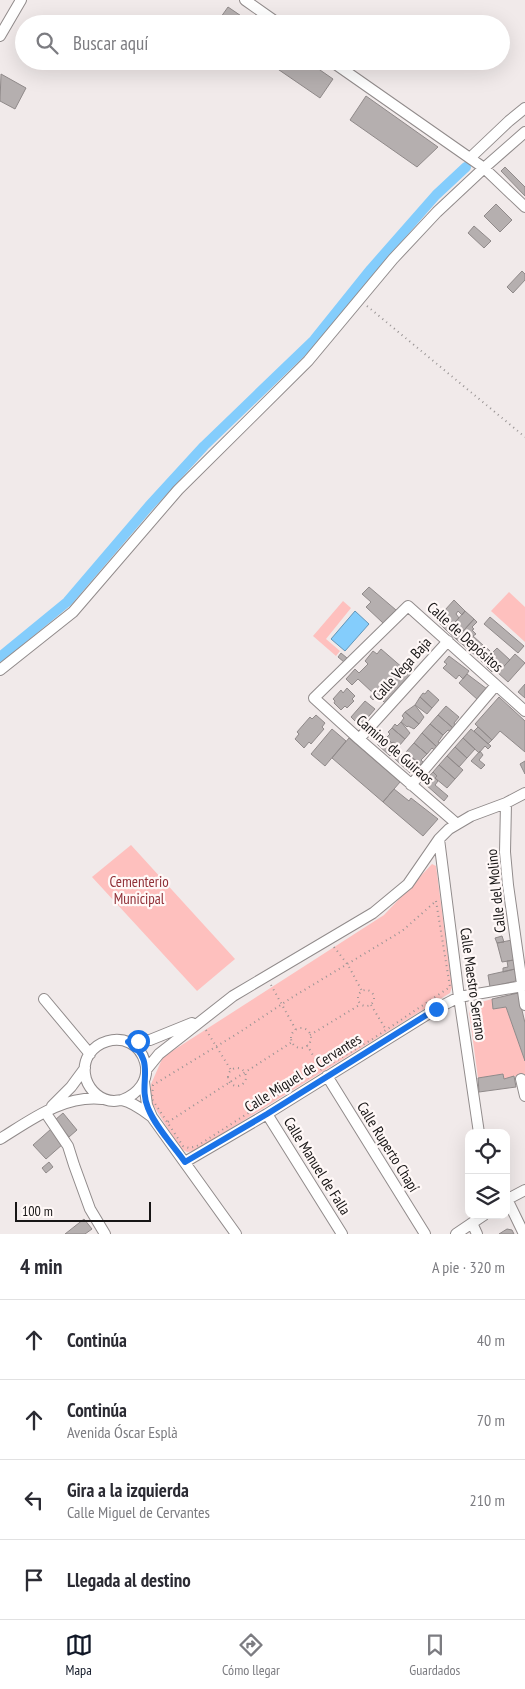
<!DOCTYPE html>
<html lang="es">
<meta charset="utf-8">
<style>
:root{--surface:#fff;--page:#f7f7f7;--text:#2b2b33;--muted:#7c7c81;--line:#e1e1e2;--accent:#111827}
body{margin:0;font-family:"PT Sans Narrow",sans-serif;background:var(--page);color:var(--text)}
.controls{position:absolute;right:15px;bottom:15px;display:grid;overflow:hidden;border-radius:10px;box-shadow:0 5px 20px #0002}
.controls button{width:45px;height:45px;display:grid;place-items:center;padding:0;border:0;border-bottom:1px solid var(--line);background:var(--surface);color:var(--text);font:25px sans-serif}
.scale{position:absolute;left:15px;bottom:12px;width:136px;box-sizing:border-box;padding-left:5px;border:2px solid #171515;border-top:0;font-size:14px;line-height:18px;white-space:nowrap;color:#171515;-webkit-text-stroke:4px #fff8f7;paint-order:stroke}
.stop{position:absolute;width:15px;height:15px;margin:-11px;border:4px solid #1a73e8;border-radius:50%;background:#fff}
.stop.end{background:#1a73e8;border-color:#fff;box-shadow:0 1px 5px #0008}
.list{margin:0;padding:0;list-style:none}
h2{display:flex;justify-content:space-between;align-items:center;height:65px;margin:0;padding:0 20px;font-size:21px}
h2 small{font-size:16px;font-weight:400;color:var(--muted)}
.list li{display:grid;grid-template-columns:32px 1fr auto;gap:15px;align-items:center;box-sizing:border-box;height:80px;padding:0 20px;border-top:1px solid var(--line)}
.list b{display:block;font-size:19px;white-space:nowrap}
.list p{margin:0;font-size:16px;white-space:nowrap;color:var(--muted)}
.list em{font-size:16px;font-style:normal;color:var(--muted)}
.icon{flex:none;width:28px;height:28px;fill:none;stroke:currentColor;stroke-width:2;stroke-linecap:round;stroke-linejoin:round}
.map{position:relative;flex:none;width:525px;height:1234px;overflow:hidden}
.search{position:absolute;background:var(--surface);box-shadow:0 5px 20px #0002;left:15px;right:15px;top:15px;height:55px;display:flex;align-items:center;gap:12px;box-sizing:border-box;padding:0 18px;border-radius:28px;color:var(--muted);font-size:19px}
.sheet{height:385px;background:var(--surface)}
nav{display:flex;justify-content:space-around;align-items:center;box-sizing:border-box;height:70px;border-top:1px solid var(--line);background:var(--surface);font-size:14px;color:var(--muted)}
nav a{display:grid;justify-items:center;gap:2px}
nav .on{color:var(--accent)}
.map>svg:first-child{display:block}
.green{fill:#fec0be}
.water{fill:#84cdfc;stroke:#6396b7}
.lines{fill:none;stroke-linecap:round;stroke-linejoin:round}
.canal{stroke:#84cdfc;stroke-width:10}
.building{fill:#b5afaf;stroke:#908a8a}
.minor-casing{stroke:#918b8b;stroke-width:12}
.path{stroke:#999494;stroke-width:2;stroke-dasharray:1 4;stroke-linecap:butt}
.minor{stroke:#fff;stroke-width:10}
.route{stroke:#1a73e8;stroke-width:6}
.labels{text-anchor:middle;stroke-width:4.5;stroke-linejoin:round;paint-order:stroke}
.street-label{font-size:15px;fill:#171515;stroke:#fff8f7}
.park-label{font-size:15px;fill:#913138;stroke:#fff8f7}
</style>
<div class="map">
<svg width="525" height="1234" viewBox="0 0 525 1234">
<rect width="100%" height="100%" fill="#f1eaea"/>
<path class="green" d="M509,592L525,607V642L491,611Z
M343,601L351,608L326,639L340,651L336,656L313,636Z
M131,845L235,959L197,991L92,877Z
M432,864L436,866L452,987L450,993L194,1151L187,1152L180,1148L150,1100L151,1084L163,1057L384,915Z
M492,999L493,1009L506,1007L525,1061V1074L504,1079L503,1074L478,1078L469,1011L474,1004Z"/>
<path class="water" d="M355,611L369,624L345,651L331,639Z"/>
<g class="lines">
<path class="canal" d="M0,657L67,602L149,506L204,446L314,340L371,269L436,195L466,167"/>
</g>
<path class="building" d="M228,7L253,24H216Z
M266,61H307L333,79L320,98Z
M1,74L26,88L15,109L0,101Z
M366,96L438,147L417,167L350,120Z
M505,167L525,187V196L501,171Z
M496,204L512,220L500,232L484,216Z
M474,226L491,241L484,248L468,233Z
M522,271L525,274V280L513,293L507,287Z
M369,587L396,610L383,623L366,607L371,602L362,594Z
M454,600L465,611L462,615L458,611L456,614L459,618L447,631L436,620Z
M465,611L474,619L456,639L447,631Z
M490,617L524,646L518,653L484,624Z
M474,619L477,622L472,627L474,629L472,630L476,634L473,636L484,646L475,655L456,639Z
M484,645L492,653L483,663L475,655Z
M497,648L510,660L498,672L495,669L492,672L486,666L489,663L485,660Z
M381,649L411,675L387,705L377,695L373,700L370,697L373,693L358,679L352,685L346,679L355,669L359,673L368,664L365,661L373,651L377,654Z
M341,653L347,658L344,662L338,657Z
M515,654L525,663L508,682L498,673Z
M449,656L469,671L463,679L459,675L456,679L443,668L447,664L444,662Z
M467,674L487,689L478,700L459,683Z
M525,684V698L518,692Z
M347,688L355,696L352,699L354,701L347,708L345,706L341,710L334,703L335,701L333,699L341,690L343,693Z
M428,690L439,700L432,708L420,697L423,693L425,694Z
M420,697L432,708L427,714L415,705Z
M499,697L525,721V752L500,731L492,740L475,724Z
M365,701L375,709L363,723L359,720L357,723L351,717Z
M415,705L424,717L419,724L405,712Z
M446,706L459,717L454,723L455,725L453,728L438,715Z
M405,712L419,724L414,729L408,726L407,727L401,722L404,718L402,716Z
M316,715L325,723L322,727L324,729L311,744L309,742L304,748L295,739L299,734L297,732L310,717L312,719Z
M438,715L453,728L450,731L448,730L443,735L430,724Z
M401,722L410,733L405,739L392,728L395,724L397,726Z
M430,724L443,735L438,742L440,743L437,747L422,733Z
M478,727L492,740L488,744L474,731Z
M392,728L405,739L399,746L393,742L392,743L386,738L390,734L388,732Z
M332,729L346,741L325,766L311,754Z
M471,729L491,746L488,749L485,746L479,753L463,738Z
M380,732L392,743L391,744L396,749L390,756L377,744L381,740L384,741L377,735Z
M422,733L437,747L434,750L432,748L427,754L414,743Z
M349,738L400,782L383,802L332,758Z
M463,738L475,749L467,758L455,747Z
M414,743L427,754L421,760L423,762L421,765L406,752Z
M455,747L467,758L459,767L447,756Z
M480,751L483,755L479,760L485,765L481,769L471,761Z
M399,752L407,760L410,756L421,765L418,769L415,767L410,773L394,758Z
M447,756L463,770L455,779L439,765Z
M525,761V774L520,764Z
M439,765L455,779L447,788L435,778L437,776L433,772Z
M433,772L437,776L435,778L438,781L435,785L448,796L444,801L425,784L424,782Z
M394,789L409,801L411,798L438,819L423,836L383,802Z
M502,936L504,942L497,943L495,938Z
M512,940L514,960L502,962L497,943Z
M514,960L515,969L503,972V968L508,967L507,961Z
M515,969L516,981L490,987L488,975Z
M518,993L525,1023V1061L506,1007L493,1009L492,999Z
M503,1074L504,1079L514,1076L516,1087L479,1092L478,1078Z
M63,1113L77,1130L69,1137L55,1120Z
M51,1129L63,1144L46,1159L33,1145Z
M49,1162L53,1167L46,1173L42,1168Z
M84,1219L92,1229L85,1234H65Z
M507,1229L512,1230L514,1234H499Z"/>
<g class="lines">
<defs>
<path id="minor" d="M245,0L279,24
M0,36L21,0
M331,61L484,168L525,207
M470,158L509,121L525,108
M0,670L73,612L178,490L308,361L393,259L437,212L484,168L525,132
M359,739L448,641
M411,785L496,685
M506,803L505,852L508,885L525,1005
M457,824L359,739L314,698L408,606L525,711
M439,839L459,997L479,1133
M44,999L90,1054
M128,1042L150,1040L192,1023
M146,1070L159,1054L233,996L373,913L408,884L439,839L449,829L471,816L506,803L525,793
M327,1076L425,1234
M521,1079L525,1096
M144,1082L147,1105L152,1117L236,1234
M122,1100C138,1094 150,1080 145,1062C134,1023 75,1040 86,1079C90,1091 101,1101 114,1101C117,1101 120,1100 122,1100C133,1102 144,1111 152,1117
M52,1106L71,1087L85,1068
M45,1112L68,1146L74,1165L90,1209L105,1234
M267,1114L342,1234
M0,1139C31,1120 63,1095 102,1099
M185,1162L267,1114L436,1009L459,997L523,986
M506,1197L524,1234
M506,1200L525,1190
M472,1223L477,1234
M456,1234L484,1215"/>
</defs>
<use href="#minor" class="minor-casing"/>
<path class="path" d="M367,306L525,437
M436,901L450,987L371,1040L253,1110L197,1146L189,1148L183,1146L152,1099L153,1085L240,1032L291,998L402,931Z
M334,947L348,965L362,991
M271,985L296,1030
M358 998a8 8 0 1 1 16 0a8 8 0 1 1-16 0Z
M371,1005L385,1028
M291 1038a10 10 0 1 1 20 0a10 10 0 1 1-20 0Z
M206,1030L231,1070
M310,1035L361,1004
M307,1045L321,1069
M228 1077a9 9 0 1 1 18 0a9 9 0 1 1-18 0Z
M168,1122L292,1042"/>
<use href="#minor" class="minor"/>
</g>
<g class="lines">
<path class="route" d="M138,1041L128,1042C158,1061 137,1082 148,1108C156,1128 173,1145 185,1162L267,1114L436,1009"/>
</g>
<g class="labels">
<g class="street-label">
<text transform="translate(465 637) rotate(42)" y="5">Calle de Depósitos</text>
<text transform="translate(402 669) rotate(-48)" y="5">Calle Vega Baja</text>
<text transform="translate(395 750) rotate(41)" y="5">Camino de Guiraos</text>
<text transform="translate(496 891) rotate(-96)" y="5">Calle del Molino</text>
<text transform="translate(473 984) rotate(82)" y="5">Calle Maestro Serrano</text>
<text transform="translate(303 1073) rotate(-32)" y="5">Calle Miguel de Cervantes</text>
<text transform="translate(388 1147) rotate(58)" y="5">Calle Ruperto Chapí</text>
<text transform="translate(317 1166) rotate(58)" y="5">Calle Manuel de Falla</text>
</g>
<g class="park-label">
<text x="139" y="887">Cementerio<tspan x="139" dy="17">Municipal</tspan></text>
</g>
</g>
</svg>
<div class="controls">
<button><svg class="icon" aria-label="locate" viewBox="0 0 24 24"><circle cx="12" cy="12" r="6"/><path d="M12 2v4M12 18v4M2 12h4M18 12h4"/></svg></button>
<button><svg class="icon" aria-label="layers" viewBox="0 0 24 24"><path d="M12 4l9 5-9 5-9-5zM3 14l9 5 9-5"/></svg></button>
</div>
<div class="scale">100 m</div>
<div class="stop" style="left:138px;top:1041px"></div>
<div class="stop end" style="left:436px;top:1009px"></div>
<div class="search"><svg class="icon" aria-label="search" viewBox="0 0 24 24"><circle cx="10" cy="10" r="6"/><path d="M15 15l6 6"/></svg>Buscar aquí</div>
</div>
<section class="sheet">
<h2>4 min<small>A pie · 320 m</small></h2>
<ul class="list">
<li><svg class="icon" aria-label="ahead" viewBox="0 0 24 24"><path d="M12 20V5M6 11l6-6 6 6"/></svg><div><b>Continúa</b></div><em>40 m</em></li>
<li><svg class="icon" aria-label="ahead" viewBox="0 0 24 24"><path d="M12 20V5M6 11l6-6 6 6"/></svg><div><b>Continúa</b><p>Avenida Óscar Esplà</p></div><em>70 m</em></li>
<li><svg class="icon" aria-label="left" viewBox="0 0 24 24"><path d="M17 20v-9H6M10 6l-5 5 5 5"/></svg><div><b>Gira a la izquierda</b><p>Calle Miguel de Cervantes</p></div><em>210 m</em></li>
<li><svg class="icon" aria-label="arrive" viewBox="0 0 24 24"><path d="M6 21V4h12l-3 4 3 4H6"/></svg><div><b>Llegada al destino</b></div></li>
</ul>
</section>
<nav>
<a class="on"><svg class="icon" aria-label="map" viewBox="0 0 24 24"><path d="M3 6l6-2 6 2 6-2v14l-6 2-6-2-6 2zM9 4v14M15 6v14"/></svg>Mapa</a>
<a><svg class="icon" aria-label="directions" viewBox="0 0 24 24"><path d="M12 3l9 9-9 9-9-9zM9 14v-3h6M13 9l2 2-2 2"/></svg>Cómo llegar</a>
<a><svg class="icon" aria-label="saved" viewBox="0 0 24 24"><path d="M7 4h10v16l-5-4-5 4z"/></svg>Guardados</a>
</nav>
